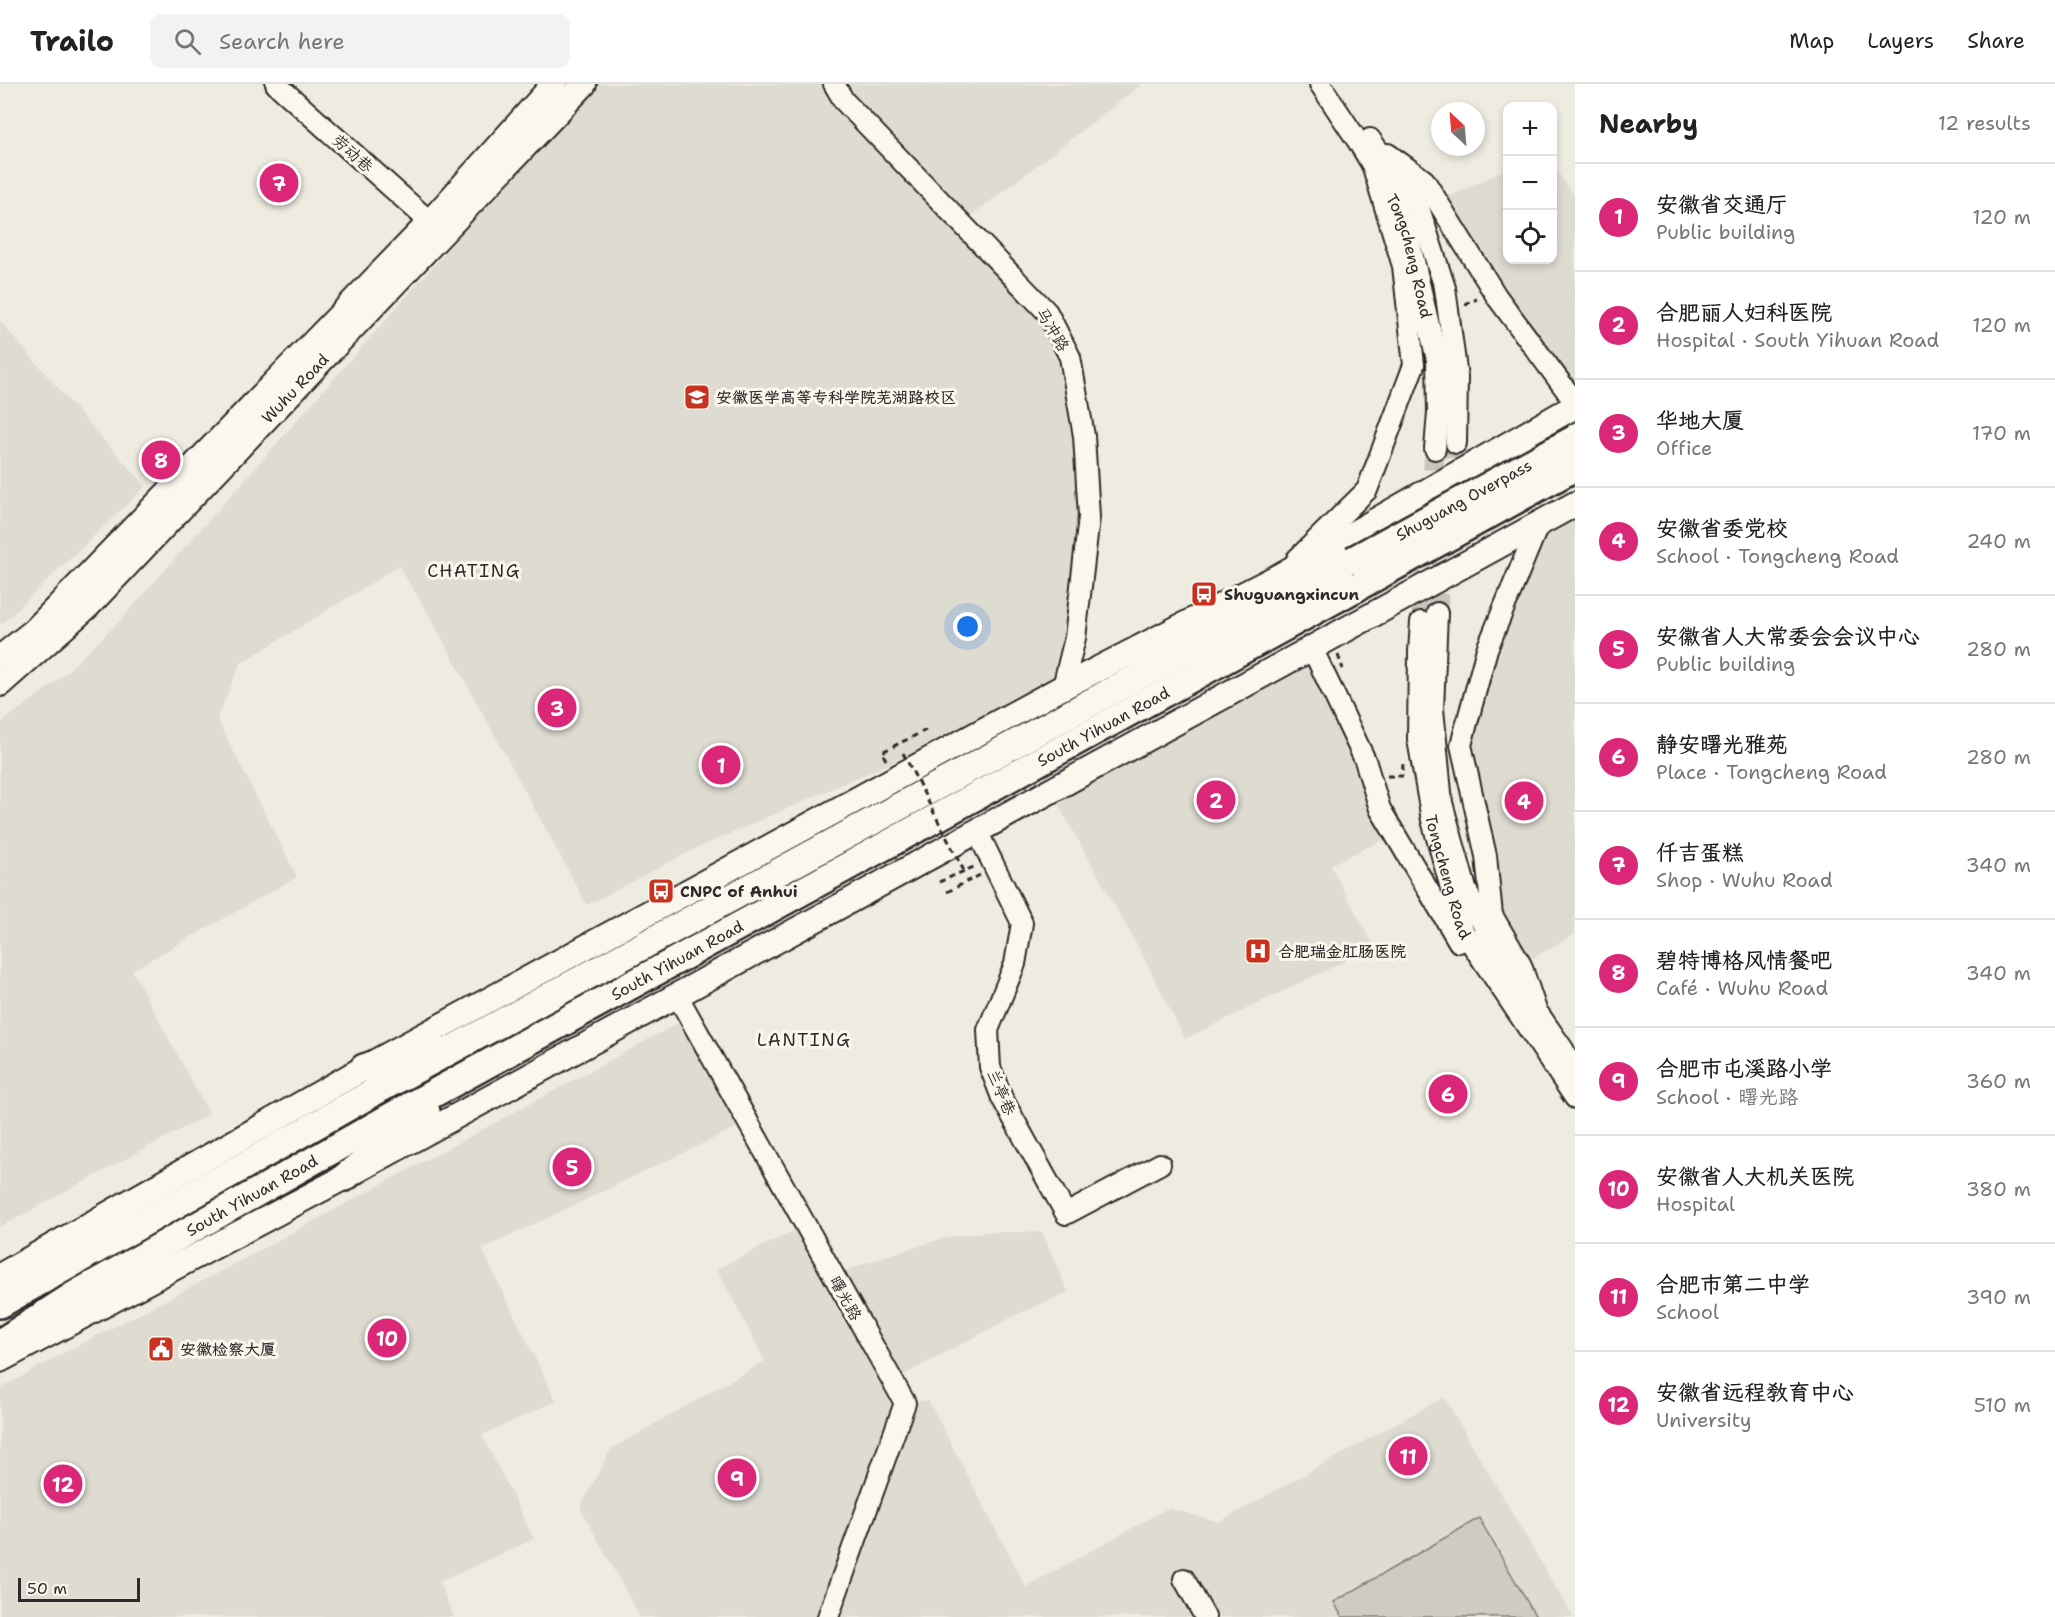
<!DOCTYPE html>
<meta charset="utf-8">
<style>
:root{--surface:#fff;--page:#f2f2f2;--text:#222;--muted:#767676;--line:#e0e0e0;--accent:#db2777}
body{margin:0;font-family:"Shantell Sans","LXGW WenKai TC",sans-serif;background:var(--page);color:var(--text)}
.controls{position:absolute;right:18px;top:18px;display:grid;overflow:hidden;border-radius:12px;box-shadow:0 3px 9px #0003}
.controls button{width:54px;height:54px;display:grid;place-items:center;padding:0;border:0;border-bottom:2px solid var(--line);background:var(--surface);color:var(--text);font:30px sans-serif}
.compass{position:absolute;left:1431px;top:18px;width:54px;height:54px;border-radius:50%;background:var(--surface);box-shadow:0 3px 9px #0003;rotate:334deg}
.scale{position:absolute;left:18px;bottom:15px;width:122px;box-sizing:border-box;padding-left:6px;border:3px solid #2b2b2b;border-top:0;font-size:16px;line-height:21px;white-space:nowrap;color:#2b2b2b;-webkit-text-stroke:4px #fbf7ec;paint-order:stroke}
.you{position:absolute;left:968px;top:543px;width:21px;height:21px;margin:-15px;border:4px solid #fff;border-radius:50%;background:#1a73e8;box-shadow:0 0 0 9px #1a73e833}
.badge{display:grid;place-items:center;width:39px;height:39px;border-radius:50%;background:var(--accent);color:#fff;font-size:20px;font-weight:700}
.pin{position:absolute;translate:-50% -50%;border:3px solid #fff;box-shadow:0 2px 6px #0006}
.list{margin:0;padding:0;list-style:none}
h2{display:flex;justify-content:space-between;align-items:center;height:78px;margin:0;padding:0 24px;font-size:26px}
h2 small{font-size:20px;font-weight:400;color:var(--muted)}
.list li{display:grid;grid-template-columns:39px 1fr auto;gap:18px;align-items:center;box-sizing:border-box;height:108px;padding:0 24px;border-top:2px solid var(--line)}
.list b{display:block;font-size:22px;white-space:nowrap}
.list p{margin:0;font-size:20px;white-space:nowrap;color:var(--muted)}
.list em{font-size:20px;font-style:normal;color:var(--muted)}
.icon{flex:none;width:33px;height:33px;fill:none;stroke:currentColor;stroke-width:2;stroke-linecap:round;stroke-linejoin:round}
.map{position:relative;flex:none;width:1575px;height:1533px;overflow:hidden}
header{display:flex;align-items:center;gap:36px;box-sizing:border-box;height:84px;padding:0 30px;background:var(--surface);border-bottom:2px solid var(--line)}
header strong{font-size:28px}
nav{display:flex;gap:33px;margin-inline-start:auto;font-size:21px}
.search{width:420px;height:54px;background:var(--page);display:flex;align-items:center;gap:15px;box-sizing:border-box;padding:0 21px;border-radius:12px;color:var(--muted);font-size:22px}
main{display:flex}
aside{flex:1;background:var(--surface)}
.map>svg:first-child{display:block}
.built{fill:#dedbd1}
.green{fill:#cecbc2;stroke:#7c7b76;stroke-width:1.5}
.lines{fill:none;stroke-linecap:round;stroke-linejoin:round}
.minor-tunnel{stroke:#c7c5bc;stroke-width:20;stroke-dasharray:20 10;stroke-linecap:butt}
.minor-casing{stroke:#2b2b2b;stroke-width:24}
.major-casing{stroke:#2b2b2b;stroke-width:28}
.highway-casing{stroke:#2b2b2b;stroke-width:32}
.path{stroke:#2b2b2b;stroke-width:3;stroke-dasharray:6 4.5;stroke-linecap:butt}
.minor{stroke:#fbf7ec;stroke-width:20}
.major{stroke:#fbf7ec;stroke-width:24}
.highway{stroke:#fbf7ec;stroke-width:27}
.highway-bridge-casing{stroke:#2b2b2b;stroke-width:32;stroke-linecap:butt}
.path-bridge{stroke:#2b2b2b;stroke-width:3;stroke-dasharray:6 4.5;stroke-linecap:butt}
.highway-bridge{stroke:#fbf7ec;stroke-width:27}
.labels{text-anchor:middle;stroke-width:6;stroke-linejoin:round;paint-order:stroke}
.street-label{font-size:16px;fill:#2b2b2b;stroke:#fbf7ec}
.poi-label{font-size:16px;font-weight:bold;fill:#2b2b2b;stroke:#fbf7ec;text-anchor:start}
.neighbourhood-label{font-size:18px;letter-spacing:1.5px;fill:#2b2b2b;stroke:#fbf7ec}
</style>
<header>
<strong>Trailo</strong>
<div class="search"><svg class="icon" aria-label="search" viewBox="0 0 24 24"><circle cx="10" cy="10" r="6"/><path d="M15 15l6 6"/></svg>Search here</div>
<nav><a>Map</a><a>Layers</a><a>Share</a></nav>
</header>
<main>
<div class="map">
<svg width="1575" height="1533" viewBox="0 0 1575 1533">
<rect width="100%" height="100%" fill="#eeebe0"/>
<filter id="ink" filterUnits="userSpaceOnUse"><feTurbulence type="fractalNoise" baseFrequency=".0167" numOctaves="2"/><feDisplacementMap in="SourceGraphic" scale="12" xChannelSelector="R" yChannelSelector="G"/><feConvolveMatrix kernelMatrix="1 2 1 2 8 2 1 2 1" color-interpolation-filters="sRGB"/></filter>
<g filter="url(#ink)">
<path class="built" d="M594,0H1142L962,139L1047,228L1070,273L1089,433L1063,603L697,764L587,821L432,536L399,482L240,580L217,635L297,793L132,886L209,1030L0,1143V640L57,597L120,537Z
M1553,82L1575,113V318L1438,118L1507,85L1508,176H1552Z
M0,237L88,339L146,402L0,542Z
M1575,420V850L1521,881L1492,831L1461,661L1539,439Z
M1312,564L1395,750L1330,781L1374,863L1185,955L1142,870L1050,706Z
M688,934L748,1038L482,1165L556,1317L482,1351L534,1455L439,1498L454,1533H0V1305L62,1270L216,1190Z
M805,1141L834,1191L880,1174L944,1154L984,1148H1042L1068,1208L1014,1232L892,1297L905,1319L928,1316L1026,1503L1168,1424L1219,1438L1444,1313L1573,1533H640L580,1424L611,1365L765,1277L717,1185Z"/>
<path class="green" d="M1479,1434L1536,1533H1342L1334,1518Z"/>
<g class="lines">
<path class="minor-tunnel" d="M1451,404L1456,359
M1431,416L1435,365
M1437,529L1446,445
M1421,538L1428,454"/>
<defs>
<g id="minor">
<path d="M276,0L430,138"/>
<path d="M834,0L844,17L1047,228L1070,273L1084,352L1089,433L1075,554L1063,603"/>
<path id="s1" d="M1320,0L1359,59L1398,124L1407,147L1437,276L1438,328L1435,365"/>
<path d="M1370,55L1418,121L1445,204L1457,293L1456,359"/>
<path d="M1388,70L1424,96L1497,213L1575,318"/>
<path d="M1297,475L1367,406L1414,281L1403,182L1372,80"/>
<path d="M1437,529L1433,625L1442,719L1466,805L1497,870L1563,965L1575,987"/>
<path id="s2" d="M1421,538L1419,568L1418,655L1432,736L1463,847L1575,1014"/>
<path d="M1312,564L1365,676L1380,725L1459,858"/>
<path d="M977,747L1022,839L1015,880L988,946L990,983L1002,1014L1066,1130L1160,1080"/>
<path d="M677,911L905,1319L828,1533"/>
<path d="M1536,926L1521,881L1492,831L1486,772L1461,661L1487,565L1539,439"/>
<path d="M1184,1495L1205,1533"/>
</g>
<g id="major">
<path d="M0,574L34,547L430,138L554,0"/>
<path id="s3" d="M0,600L88,522L584,0"/>
<path d="M0,1192L364,984L1063,603L1281,491L1575,322"/>
<path d="M0,1276L345,1093L1575,420"/>
</g>
<g id="highway">
<path d="M364,984L433,963"/>
<path d="M345,1093L426,1028"/>
<path d="M0,1220L381,1004L1353,476"/>
<path id="s4" d="M0,1259L73,1212L394,1031L1359,502"/>
</g>
</defs>
<use href="#minor" class="minor-casing"/>
<use href="#major" class="major-casing"/>
<use href="#highway" class="highway-casing"/>
<path class="path" d="M1466,222L1467,219L1477,215
M1338,571L1343,585
M886,676L882,668L926,646
M1387,692H1402L1403,680
M939,798L976,782
M947,808L980,791"/>
<use href="#minor" class="minor"/>
<use href="#major" class="major"/>
<use href="#highway" class="highway"/>
<defs>
<g id="highway-bridge">
<path id="s5" d="M1353,476L1575,355"/>
<path d="M1359,502L1575,383"/>
</g>
</defs>
<use href="#highway-bridge" class="highway-bridge-casing"/>
<path class="path-bridge" d="M903,669L964,787"/>
<use href="#highway-bridge" class="highway-bridge"/>
</g>
</g>
<defs>
<symbol id="university-square" viewBox="-11 -11 22 22"><rect x="-9" y="-9" width="18" height="18" rx="4" fill="#c8321e" stroke="#fbf7ec"/><path d="M0-5L7-2L0 1L-7-2ZM-4 1L0 2.5L4 1V4Q0 6-4 4Z" fill="#fff"/></symbol>
<symbol id="bus-square" viewBox="-11 -11 22 22"><rect x="-9" y="-9" width="18" height="18" rx="4" fill="#c8321e" stroke="#fbf7ec"/><path d="M-5-6H5V4H4V6H2V4H-2V6H-4V4H-5ZM-3.5-4V0h7V-4ZM-3.5 1.2v1.5H-2V1.2ZM2 1.2v1.5H3.5V1.2Z" fill="#fff"/></symbol>
<symbol id="hospital-square" viewBox="-11 -11 22 22"><rect x="-9" y="-9" width="18" height="18" rx="4" fill="#c8321e" stroke="#fbf7ec"/><path d="M-5-5h3v3.5h4V-5h3V5h-3V1.5h-4V5h-3Z" fill="#fff"/></symbol>
<symbol id="civic-square" viewBox="-11 -11 22 22"><rect x="-9" y="-9" width="18" height="18" rx="4" fill="#c8321e" stroke="#fbf7ec"/><path d="M-.6-6.5H3V-4.5H.6V-3L4-1V1h2V6H-6V1h2V-1L-.6-3ZM-1.2 2.5V6h2.4V2.5Z" fill="#fff"/></symbol>
</defs>
<g fill-rule="evenodd">
<use href="#university-square" x="682" y="298" width="30" height="30"/>
<use href="#bus-square" x="1189" y="495" width="30" height="30"/>
<use href="#bus-square" x="646" y="792" width="30" height="30"/>
<use href="#hospital-square" x="1243" y="852" width="30" height="30"/>
<use href="#civic-square" x="146" y="1250" width="30" height="30"/>
</g>
<g class="labels">
<g class="street-label">
<text transform="translate(353 69) rotate(42)" y="6">劳动巷</text>
<text dy="6" stroke="none"><textPath href="#s1" startOffset="196">Tongcheng Road</textPath></text>
<text transform="translate(1053 245) rotate(59)" y="6">马冲路</text>
<text dy="6" stroke="none"><textPath href="#s3" startOffset="418">Wuhu Road</textPath></text>
<text dy="6" stroke="none"><textPath href="#s5" startOffset="126">Shuguang Overpass</textPath></text>
<text dy="6" stroke="none"><textPath href="#s4" startOffset="1264">South Yihuan Road</textPath></text>
<text dy="6" stroke="none"><textPath href="#s2" startOffset="258">Tongcheng Road</textPath></text>
<text dy="6" stroke="none"><textPath href="#s4" startOffset="778">South Yihuan Road</textPath></text>
<text transform="translate(1002 1008) rotate(67)" y="6">兰亭巷</text>
<text dy="6" stroke="none"><textPath href="#s4" startOffset="292">South Yihuan Road</textPath></text>
<text transform="translate(846 1214) rotate(61)" y="6">曙光路</text>
</g>
<g class="poi-label">
<text x="716" y="319">安徽医学高等专科学院芜湖路校区</text>
<text x="1224" y="516">Shuguangxincun</text>
<text x="680" y="813">CNPC of Anhui</text>
<text x="1278" y="873">合肥瑞金肛肠医院</text>
<text x="180" y="1271">安徽检察大厦</text>
</g>
<g class="neighbourhood-label">
<text x="474" y="493">CHATING</text>
<text x="804" y="962">LANTING</text>
</g>
</g>
</svg>
<div class="controls">
<button>+</button>
<button>−</button>
<button><svg class="icon" aria-label="locate" viewBox="0 0 24 24"><circle cx="12" cy="12" r="6"/><path d="M12 2v4M12 18v4M2 12h4M18 12h4"/></svg></button>
</div>
<svg class="compass" viewBox="-18 -18 36 36"><path d="M0-13l5 13h-10z" fill="#e53935"/><path d="M0 13l5-13h-10z" fill="#767676"/></svg>
<div class="scale">50 m</div>
<div class="you"></div>
<div class="pin badge" style="left:721px;top:681px">1</div>
<div class="pin badge" style="left:1216px;top:716px">2</div>
<div class="pin badge" style="left:557px;top:624px">3</div>
<div class="pin badge" style="left:1524px;top:717px">4</div>
<div class="pin badge" style="left:572px;top:1083px">5</div>
<div class="pin badge" style="left:1448px;top:1010px">6</div>
<div class="pin badge" style="left:279px;top:99px">7</div>
<div class="pin badge" style="left:161px;top:376px">8</div>
<div class="pin badge" style="left:737px;top:1394px">9</div>
<div class="pin badge" style="left:387px;top:1254px">10</div>
<div class="pin badge" style="left:1408px;top:1372px">11</div>
<div class="pin badge" style="left:63px;top:1400px">12</div>
</div>
<aside>
<h2>Nearby<small>12 results</small></h2>
<ul class="list">
<li><span class="badge">1</span><div><b>安徽省交通厅</b><p>Public building</p></div><em>120 m</em></li>
<li><span class="badge">2</span><div><b>合肥丽人妇科医院</b><p>Hospital · South Yihuan Road</p></div><em>120 m</em></li>
<li><span class="badge">3</span><div><b>华地大厦</b><p>Office</p></div><em>170 m</em></li>
<li><span class="badge">4</span><div><b>安徽省委党校</b><p>School · Tongcheng Road</p></div><em>240 m</em></li>
<li><span class="badge">5</span><div><b>安徽省人大常委会会议中心</b><p>Public building</p></div><em>280 m</em></li>
<li><span class="badge">6</span><div><b>静安曙光雅苑</b><p>Place · Tongcheng Road</p></div><em>280 m</em></li>
<li><span class="badge">7</span><div><b>仟吉蛋糕</b><p>Shop · Wuhu Road</p></div><em>340 m</em></li>
<li><span class="badge">8</span><div><b>碧特博格风情餐吧</b><p>Café · Wuhu Road</p></div><em>340 m</em></li>
<li><span class="badge">9</span><div><b>合肥市屯溪路小学</b><p>School · 曙光路</p></div><em>360 m</em></li>
<li><span class="badge">10</span><div><b>安徽省人大机关医院</b><p>Hospital</p></div><em>380 m</em></li>
<li><span class="badge">11</span><div><b>合肥市第二中学</b><p>School</p></div><em>390 m</em></li>
<li><span class="badge">12</span><div><b>安徽省远程教育中心</b><p>University</p></div><em>510 m</em></li>
</ul>
</aside>
</main>
